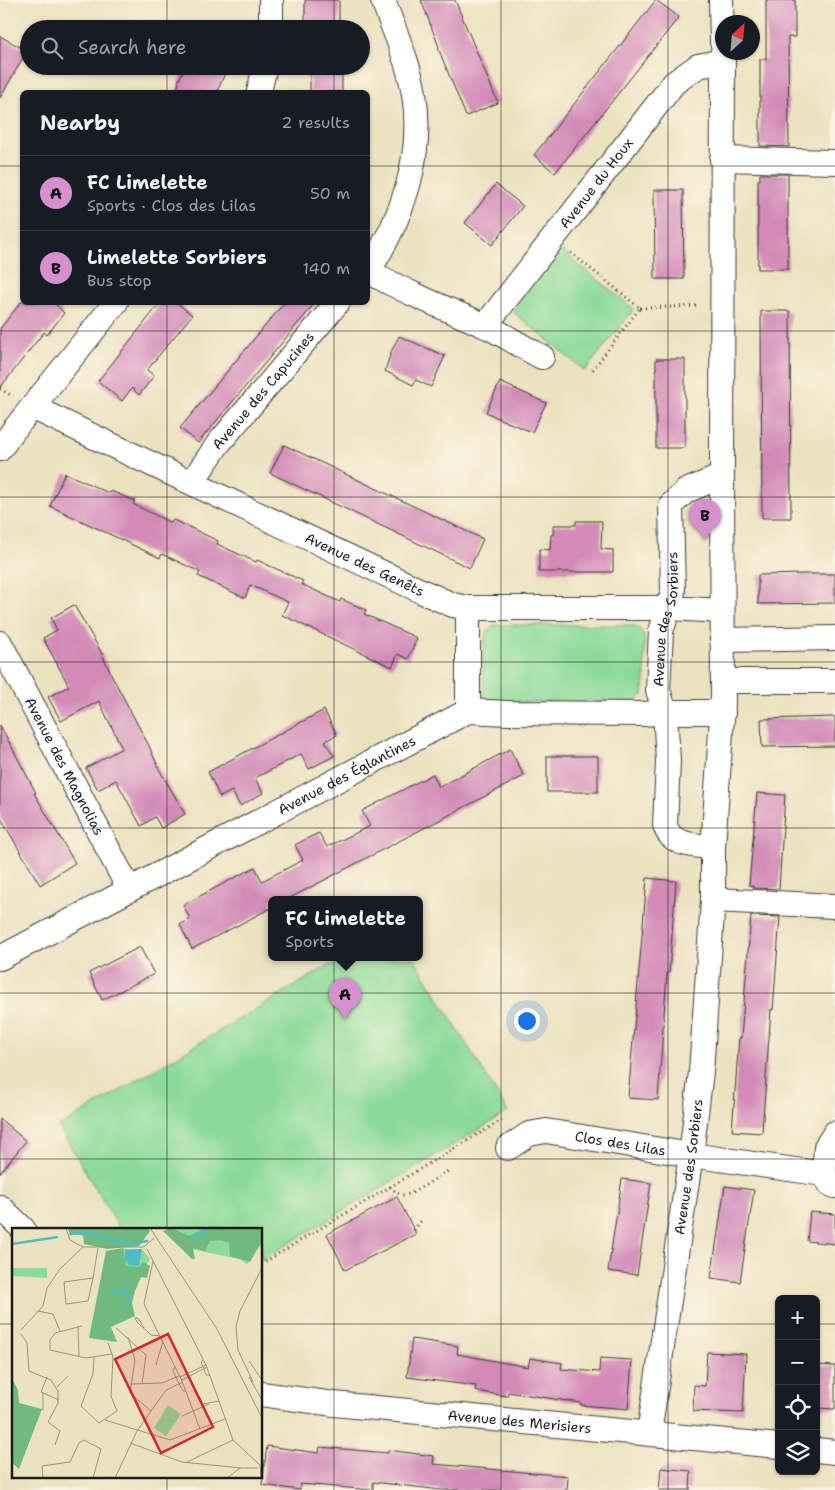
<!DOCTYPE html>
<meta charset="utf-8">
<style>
:root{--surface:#171b24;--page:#20242c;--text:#f1f3f6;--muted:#9ea1a6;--line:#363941;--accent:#d690ce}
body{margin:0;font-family:"Shantell Sans",sans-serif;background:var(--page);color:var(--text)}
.controls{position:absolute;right:15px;bottom:15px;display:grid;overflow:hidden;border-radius:8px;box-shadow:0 1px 4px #0004}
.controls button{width:45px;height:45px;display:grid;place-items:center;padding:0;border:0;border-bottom:1px solid var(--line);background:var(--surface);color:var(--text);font:25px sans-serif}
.compass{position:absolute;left:715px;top:15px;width:45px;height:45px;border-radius:50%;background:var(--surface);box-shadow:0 1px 4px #0004;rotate:26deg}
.you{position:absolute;left:526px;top:1020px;width:18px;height:18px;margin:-12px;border:4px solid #fff;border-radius:50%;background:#1a73e8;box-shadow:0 0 0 8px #1a73e833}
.badge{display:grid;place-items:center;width:32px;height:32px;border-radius:50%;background:var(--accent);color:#111;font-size:16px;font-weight:700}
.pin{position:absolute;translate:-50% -41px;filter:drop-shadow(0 1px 2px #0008)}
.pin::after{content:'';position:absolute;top:26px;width:18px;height:15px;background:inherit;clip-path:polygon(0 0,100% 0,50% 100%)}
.popup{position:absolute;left:268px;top:896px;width:155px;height:65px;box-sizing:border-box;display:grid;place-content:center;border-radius:8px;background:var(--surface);filter:drop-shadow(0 1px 4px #0005);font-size:16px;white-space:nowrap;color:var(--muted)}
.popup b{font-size:19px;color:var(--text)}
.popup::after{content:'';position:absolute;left:50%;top:100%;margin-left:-10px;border:10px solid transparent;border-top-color:var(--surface)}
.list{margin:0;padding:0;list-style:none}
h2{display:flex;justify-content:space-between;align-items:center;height:65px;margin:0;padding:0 20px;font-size:21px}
h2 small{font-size:16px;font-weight:400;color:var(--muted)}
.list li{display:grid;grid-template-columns:32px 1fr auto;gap:15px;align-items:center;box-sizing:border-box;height:75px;padding:0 20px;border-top:1px solid var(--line)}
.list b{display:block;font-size:19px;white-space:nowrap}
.list p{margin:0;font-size:16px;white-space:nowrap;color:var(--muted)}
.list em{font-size:16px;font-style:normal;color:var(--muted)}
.icon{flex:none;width:28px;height:28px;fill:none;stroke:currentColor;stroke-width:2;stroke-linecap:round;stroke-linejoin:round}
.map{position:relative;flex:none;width:835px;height:1490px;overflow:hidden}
.search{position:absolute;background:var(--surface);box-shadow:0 1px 4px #0004;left:20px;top:20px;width:350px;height:55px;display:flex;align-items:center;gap:12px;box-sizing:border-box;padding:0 18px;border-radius:28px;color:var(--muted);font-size:19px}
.panel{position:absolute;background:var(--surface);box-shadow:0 1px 4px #0004;left:20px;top:90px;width:350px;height:215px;border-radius:8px}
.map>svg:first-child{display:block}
.green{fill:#8bda98;stroke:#547b5a}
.building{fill:#d28ab7}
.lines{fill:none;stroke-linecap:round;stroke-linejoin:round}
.street-casing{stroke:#3b3a35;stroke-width:26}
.path{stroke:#3b3a35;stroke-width:3;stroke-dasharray:1 4;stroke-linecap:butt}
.street{stroke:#fff;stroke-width:24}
.grid{fill:none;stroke:#1c1c1c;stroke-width:1;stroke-opacity:0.55}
.labels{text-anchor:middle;stroke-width:5;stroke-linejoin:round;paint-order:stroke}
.street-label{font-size:14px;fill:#1c1c1c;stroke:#fcf5e5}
.inset-river{fill:none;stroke:#4ebbc7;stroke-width:2.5}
.inset-road{fill:none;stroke:#98937e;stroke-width:1}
.view{fill:#d62828;fill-opacity:0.15;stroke:#d62828;stroke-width:2.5}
.inset-edge{fill:none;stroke:#1c1c1c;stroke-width:2.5}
</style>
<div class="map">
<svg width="835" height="1490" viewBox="0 0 835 1490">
<rect width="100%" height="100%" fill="#fcf5e5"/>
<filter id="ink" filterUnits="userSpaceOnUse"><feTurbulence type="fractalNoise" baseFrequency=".02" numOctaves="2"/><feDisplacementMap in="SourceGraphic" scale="10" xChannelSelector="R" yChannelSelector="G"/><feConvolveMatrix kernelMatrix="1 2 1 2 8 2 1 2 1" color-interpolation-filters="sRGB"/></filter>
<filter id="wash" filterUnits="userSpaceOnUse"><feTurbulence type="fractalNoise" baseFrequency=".0096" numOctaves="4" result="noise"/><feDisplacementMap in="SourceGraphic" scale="20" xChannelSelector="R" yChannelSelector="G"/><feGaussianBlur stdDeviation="1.12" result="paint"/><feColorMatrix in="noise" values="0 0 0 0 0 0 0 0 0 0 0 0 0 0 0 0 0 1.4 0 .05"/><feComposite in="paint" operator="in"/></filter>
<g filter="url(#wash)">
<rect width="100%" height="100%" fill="#ebe2c0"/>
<path class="green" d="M561,250L634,309L585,371L512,311Z
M495,625H625L636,626L643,633L644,638L645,680L643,695L635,702H510L490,700L484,695L483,657L486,632Z
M341,958H414L508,1112L261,1260V1229H120L59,1127Z"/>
<g id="blocks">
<path class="building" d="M305,0H339V29H305Z
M421,0H455L498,103L466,116L438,48L439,47Z
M656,0L679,17L555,173L534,155Z
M766,0H795V37H788L789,147L760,146V59H766Z
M0,36L27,51L0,98Z
M185,66H228L217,92H176L179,83L178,82Z
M310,66H342V92H310Z
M760,174H788V269H758V180H760Z
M496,184L523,206L492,245L465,223Z
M654,190H683L684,279H655Z
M21,302H53L64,313L47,335L44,332L0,388V329Z
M161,302H176L192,315L147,370L154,376L139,395L132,388L122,401L98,381Z
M285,302H316L198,443L180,428Z
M761,311H790L791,518H762Z
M399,336L445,356L431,387L416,380L413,385L385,371L391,352Z
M656,359H685V448H656Z
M500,382L546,403L532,432L502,420L486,412Z
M284,445L483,539L470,568L270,473Z
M65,473L109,493L111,491L135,501L133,504L171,523L173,520L187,526L218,541L217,544L256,562L257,560L303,581L301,584L340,602L341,599L366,610L364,614L417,638L408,659L398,654L392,667L282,615L288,602L250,585L245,598L198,576L200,572L162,554L160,558L50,506Z
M576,521H602L601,549L613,550V572H539V549L550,550L551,535H553V525H576Z
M805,574H835V603L758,604V575Z
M74,605L100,650L112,676L149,746L159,769L185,814L161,828L155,817L141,826L116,780L98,790L86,768L122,748L99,701L61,721L48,697L69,686L43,638L57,630L51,618Z
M324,710L337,735L325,741L334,756L309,769L301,754L255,778L263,793L240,806L232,791L220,797L208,772Z
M835,717V746L762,747L761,719Z
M0,725L36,793H34L75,863L40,885L0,817Z
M510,749L524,776L286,900H271V908L192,949L180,925L190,919L183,905L255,867L262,881L303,860L295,845L308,838L319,833L327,847L370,826L362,811L433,774L439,787Z
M547,756H598V792H547Z
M757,793L785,795L779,889L753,888V886L749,885Z
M647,878L676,881L669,973H667L658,1100L628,1098Z
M751,916L780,917L773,1010L771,1009L762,1133L732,1131L739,1038H741Z
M140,947L154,974L102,1000L89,973Z
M0,1119L26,1141L0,1173Z
M622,1179L651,1183L637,1275L608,1271Z
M725,1186L754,1190L740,1282L711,1278Z
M397,1197L416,1234L345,1270L327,1234Z
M810,1212L835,1214V1244L807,1241Z
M412,1339L458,1346L457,1354L528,1367L530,1358L562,1363L561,1369L599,1372L600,1358L632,1360L628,1409L581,1405V1403L508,1392L507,1396L475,1391L476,1386L407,1377Z
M707,1352L746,1354L743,1413L693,1411L694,1385L705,1386Z
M816,1365L835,1366V1409L816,1408Z
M267,1446L319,1453L320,1447L388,1453V1450L434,1456L433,1464L568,1476L567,1490H441L373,1482V1490L300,1484V1490L262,1485Z
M661,1468L691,1471L690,1490H659Z"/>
</g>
</g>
<g filter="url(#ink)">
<use href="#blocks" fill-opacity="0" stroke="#3b3a35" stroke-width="1"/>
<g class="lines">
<defs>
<g id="street">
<path d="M383,0C394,31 409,62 414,94C424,157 402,220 368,271C405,292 444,308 484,325C503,334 522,347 542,357"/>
<path d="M721,0L722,42"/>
<path d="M271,29V0"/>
<path d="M259,92L265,66"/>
<path d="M722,159L835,162"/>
<path id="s1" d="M485,326L674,83L698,66L723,61"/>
<path id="s2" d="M32,407C162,470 293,530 423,592L453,605L468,608H669L722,611"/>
<path d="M0,449L13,431L116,302"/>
<path id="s3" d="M192,482L218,444L322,321L338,302"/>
<path d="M468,608V711"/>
<path d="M722,640L835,638"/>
<path id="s4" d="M0,643L129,889"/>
<path d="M723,681H835"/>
<path id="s5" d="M713,847C700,846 676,846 668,832C666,830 666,827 665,825L668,761L665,712L658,690L661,631L669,608L673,591L671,505L686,491L722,476"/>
<path d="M713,900L835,906"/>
<path id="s6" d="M0,958L468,711L508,713L644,714L665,712H723"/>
<path d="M835,1133L826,1147L824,1174L830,1184L835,1186"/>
<path id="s7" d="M508,1148L529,1134L546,1131L691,1155L824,1174"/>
<path d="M0,1207L23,1229"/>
<path id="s8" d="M261,1394L334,1404L779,1446"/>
<path id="s9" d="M649,1433L691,1155L701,1072L713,900V847L723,703L722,476L723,52"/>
<path d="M816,1450L835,1452"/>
</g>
</defs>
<use href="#street" class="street-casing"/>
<path class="path" d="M571,253L640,308L591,372
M640,308L700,306
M0,389L12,396
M390,1187C394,1190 398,1195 404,1195C413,1195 440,1175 450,1170
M414,1230L423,1218
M261,1264L502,1120"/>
<use href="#street" class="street"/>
</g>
</g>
<path class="grid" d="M167,0V29M334,0V29M501,0V1490M668,0V1490M167,66V92M334,66V92M0,166H22M368,166H835M167,302V1229M334,302V1490M0,331H835M0,497H835M0,662H835M0,828H835M0,993H835M0,1159H835M0,1324H14M261,1324H779M816,1324H835M167,1476V1490"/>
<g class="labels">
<g class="street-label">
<text dy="5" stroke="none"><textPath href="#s1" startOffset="181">Avenue du Houx</textPath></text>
<text dy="5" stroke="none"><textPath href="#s3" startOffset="116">Avenue des Capucines</textPath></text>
<text dy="5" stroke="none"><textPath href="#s2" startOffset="368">Avenue des Genêts</textPath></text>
<text dy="5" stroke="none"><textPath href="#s5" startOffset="265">Avenue des Sorbiers</textPath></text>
<text dy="5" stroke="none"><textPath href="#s4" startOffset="139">Avenue des Magnolias</textPath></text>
<text dy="5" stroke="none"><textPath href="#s6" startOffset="392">Avenue des Églantines</textPath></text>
<text dy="5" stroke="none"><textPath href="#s7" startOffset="118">Clos des Lilas</textPath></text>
<text dy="5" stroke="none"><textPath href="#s9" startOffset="269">Avenue des Sorbiers</textPath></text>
<text dy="5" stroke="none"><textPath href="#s8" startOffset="260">Avenue des Merisiers</textPath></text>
</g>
</g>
<g transform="translate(12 1228)">
<rect width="250" height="250" fill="#ebe2c0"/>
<path d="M160,0H250V15L235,36L227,31L179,21ZM110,21H130L138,31L119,61L110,53ZM0,40H35V50L0,48ZM156,177L169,186L154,208L142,200Z" fill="#8bda98"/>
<path d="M56,0H136L138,3L127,18L95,21L72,16L71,8L62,5L58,8ZM159,0L178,8L192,0H250V13L238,34L218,28L217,15L208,12L198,13L193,23L181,20L183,31H180L151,3ZM111,20L114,38L127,39L131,34L138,38L135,50L129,49L123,63L120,75L123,88L99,99L105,114L77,110L94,23ZM0,150L6,162L7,175L30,181L7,241L0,235Z" fill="#70ba80"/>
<path d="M130,21L127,38L117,37L113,32V22Z" fill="#4ebbc7"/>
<path class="inset-river" d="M58,6L73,5L117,16L136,13M177,9H186L197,0M0,16L46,9M114,59L117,75M98,65L113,62"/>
<path class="inset-road" d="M54,0L58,12L71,19H132L142,10M138,0L205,101L250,190M155,0L178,22M135,21L194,137L221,212L248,237L249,250M141,33L132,76L170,153L188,201M81,50L76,73L54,76L52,54L81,50L86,20M26,83L41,86L48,103M66,98L67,129M70,98L43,105L38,112V122L74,130L100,126M104,100L134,127L130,156M132,100L126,90H123L125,94L139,107L148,108M9,102L31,78L35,60L48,41L71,19M9,106L15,115L17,143L39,152L46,163V175L36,194L48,203L43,217M116,109L123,132L118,165L139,183M82,129L81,146L69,178L87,195L105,183L99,168L101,129L96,115M191,132L189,134L194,147H198M237,133L250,152M144,137L151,113M163,139L161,143L166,154L171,163H174M35,149L29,164L47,172M168,149L194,137M237,149L250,172M170,152L195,139M241,154L226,122L224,99L228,83L250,40M118,156L150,155L167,148M45,159L56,148M191,180V176L207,173M31,182V165M170,188L197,176M93,192L158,212L213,191M118,215L170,234L229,240M175,234L221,212M31,250L30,238L58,234L67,215L72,212L89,221L81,250M103,250L125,203L154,162L171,154M215,250L228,240H246"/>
<path class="view" d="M156,106L201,199L149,225L103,131Z"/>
<rect width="250" height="250" class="inset-edge"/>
</g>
</svg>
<div class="controls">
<button>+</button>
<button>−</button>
<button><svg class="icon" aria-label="locate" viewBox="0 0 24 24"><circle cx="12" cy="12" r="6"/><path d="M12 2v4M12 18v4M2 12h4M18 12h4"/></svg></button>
<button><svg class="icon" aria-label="layers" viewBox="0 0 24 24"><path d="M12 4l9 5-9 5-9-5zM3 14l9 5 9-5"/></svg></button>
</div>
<svg class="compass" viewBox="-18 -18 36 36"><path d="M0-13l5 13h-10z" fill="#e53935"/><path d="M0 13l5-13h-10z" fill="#9ea1a6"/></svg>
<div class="you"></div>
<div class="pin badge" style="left:345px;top:1019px">A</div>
<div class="popup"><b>FC Limelette</b>Sports</div>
<div class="pin badge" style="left:705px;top:540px">B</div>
<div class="search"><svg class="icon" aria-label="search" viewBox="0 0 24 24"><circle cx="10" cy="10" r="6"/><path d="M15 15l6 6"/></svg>Search here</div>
<section class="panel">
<h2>Nearby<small>2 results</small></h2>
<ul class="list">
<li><span class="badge">A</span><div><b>FC Limelette</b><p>Sports · Clos des Lilas</p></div><em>50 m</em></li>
<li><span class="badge">B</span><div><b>Limelette Sorbiers</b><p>Bus stop</p></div><em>140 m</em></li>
</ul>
</section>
</div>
